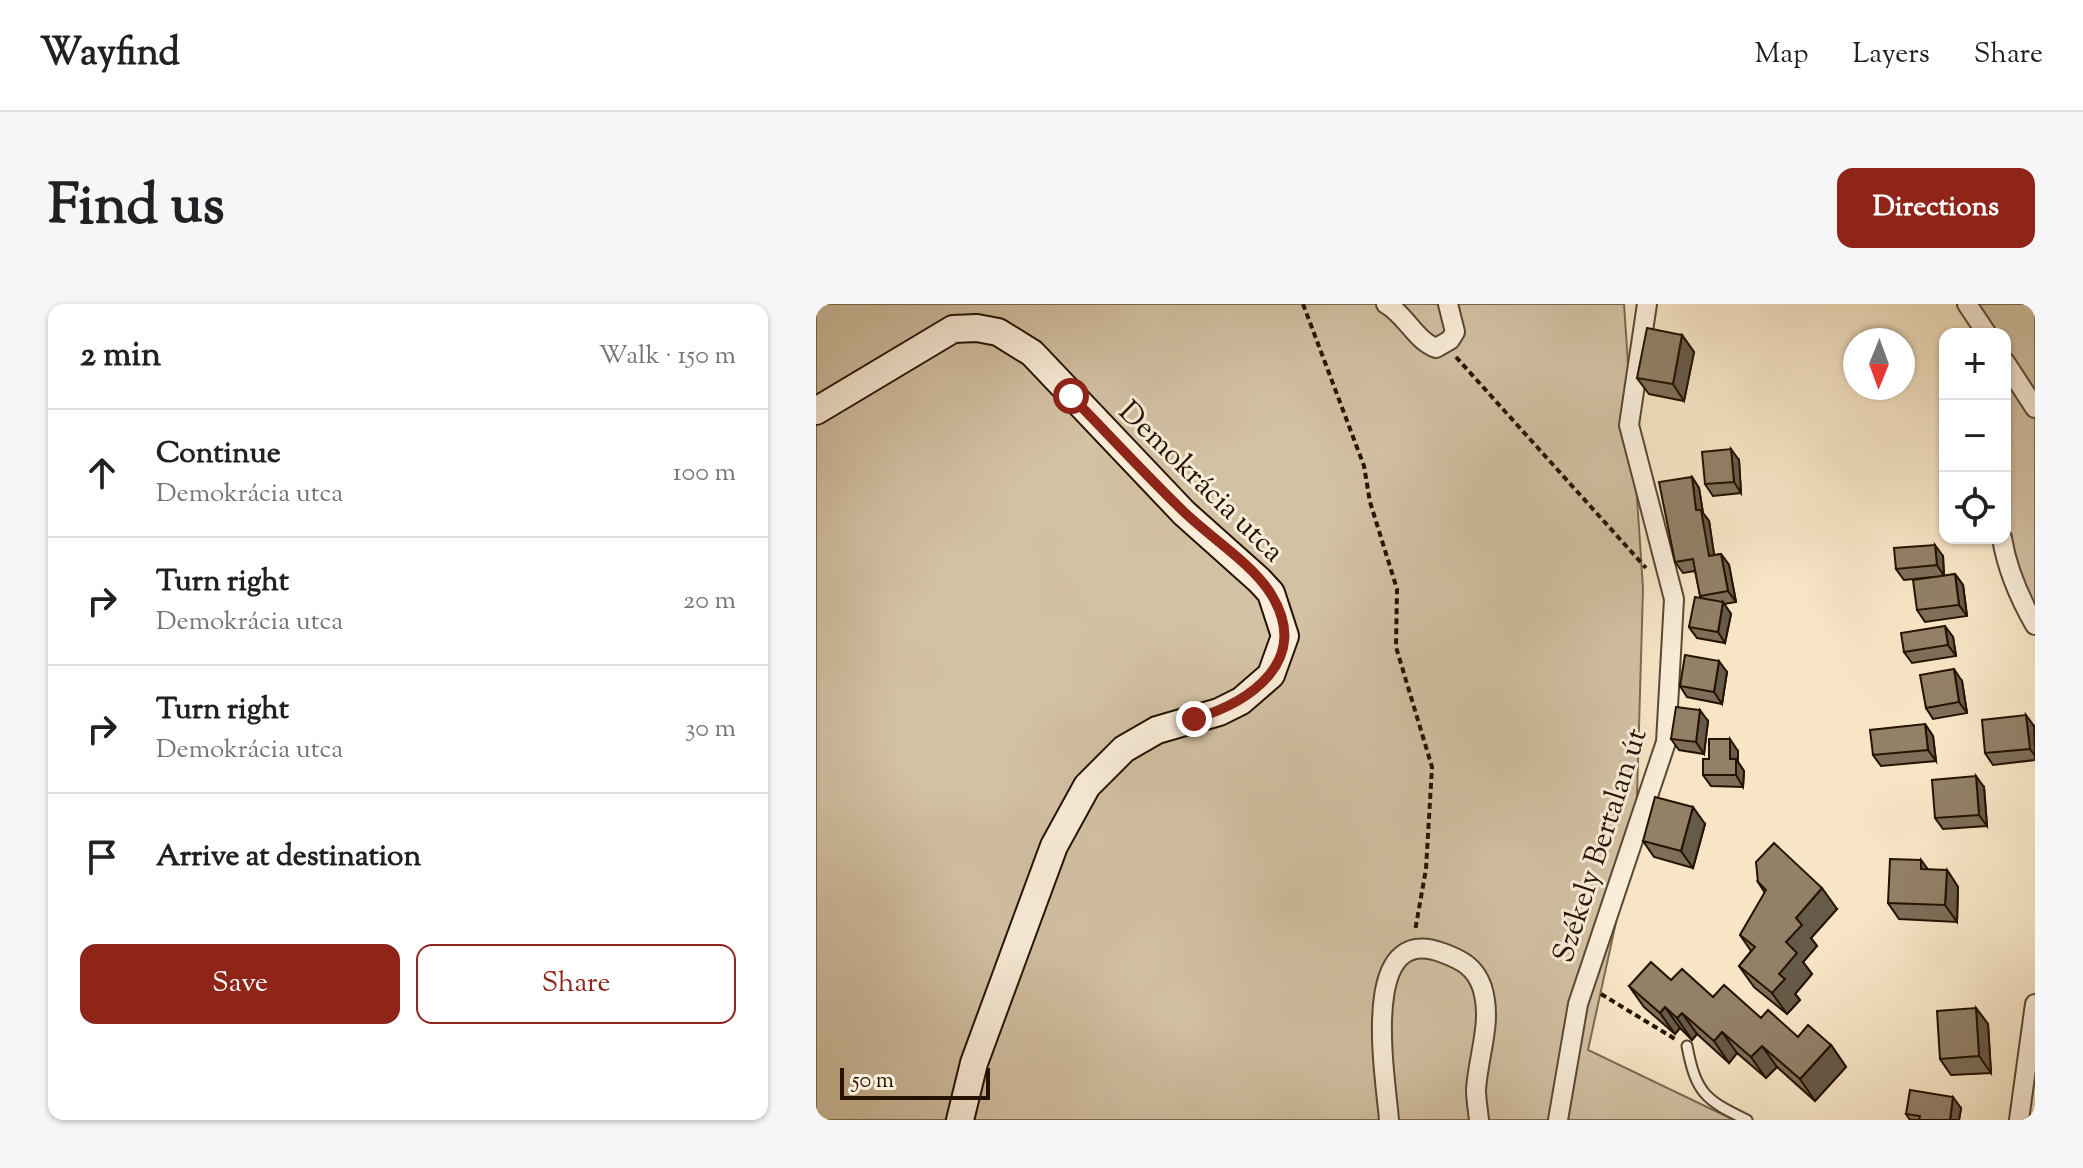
<!DOCTYPE html>
<meta charset="utf-8">
<style>
:root{--surface:#fff;--page:#f6f6f6;--text:#202124;--muted:#757577;--line:#e0e0e0;--accent:#8f2418}
body{margin:0;font-family:"Sorts Mill Goudy",serif;background:var(--page);color:var(--text)}
.controls{position:absolute;right:24px;top:24px;display:grid;overflow:hidden;border-radius:16px;box-shadow:0 2px 6px #0004}
.controls button{width:72px;height:72px;display:grid;place-items:center;padding:0;border:0;border-bottom:2px solid var(--line);background:var(--surface);color:var(--text);font:40px sans-serif}
.compass{position:absolute;left:1027px;top:24px;width:72px;height:72px;border-radius:50%;background:var(--surface);box-shadow:0 2px 6px #0004;rotate:181deg}
.scale{position:absolute;left:24px;bottom:20px;width:150px;box-sizing:border-box;padding-left:8px;border:4px solid #251300;border-top:0;font-size:22px;line-height:28px;white-space:nowrap;color:#251300;-webkit-text-stroke:6px #faeeda;paint-order:stroke}
.stop{position:absolute;width:24px;height:24px;margin:-18px;border:6px solid #8f2418;border-radius:50%;background:#fff}
.stop.end{background:#8f2418;border-color:#fff;box-shadow:0 2px 8px #0008}
.list{margin:0;padding:0;list-style:none}
h2{display:flex;justify-content:space-between;align-items:center;height:104px;margin:0;padding:0 32px;font-size:34px}
h2 small{font-size:26px;font-weight:400;color:var(--muted)}
.list li{display:grid;grid-template-columns:52px 1fr auto;gap:24px;align-items:center;box-sizing:border-box;height:128px;padding:0 32px;border-top:2px solid var(--line)}
.list b{display:block;font-size:30px;white-space:nowrap}
.list p{margin:0;font-size:26px;white-space:nowrap;color:var(--muted)}
.list em{font-size:26px;font-style:normal;color:var(--muted)}
.actions{display:flex;gap:16px;padding:24px 32px}
.actions a{flex:1;padding:18px 0;border:2px solid var(--accent);border-radius:16px;text-align:center;font-size:28px;color:var(--accent)}
.actions .main{background:var(--accent);color:#fff}
.icon{flex:none;width:44px;height:44px;fill:none;stroke:currentColor;stroke-width:2;stroke-linecap:round;stroke-linejoin:round}
.map{position:relative;flex:none;width:1219px;height:816px;overflow:hidden;border-radius:16px}
header{display:flex;align-items:center;gap:48px;box-sizing:border-box;height:112px;padding:0 40px;background:var(--surface);border-bottom:2px solid var(--line)}
header strong{font-size:38px}
nav{display:flex;gap:44px;margin-inline-start:auto;font-size:28px}
.intro{display:flex;align-items:center;justify-content:space-between;box-sizing:border-box;height:192px;padding:0 48px}
h1{margin:0;font-size:56px}
.button{padding:20px 36px;border-radius:16px;background:var(--accent);color:#fff;font-size:28px;font-weight:700}
main{display:flex;gap:48px;padding:0 48px}
aside{flex:1;background:var(--surface);border-radius:16px;box-shadow:0 2px 6px #0004}
.map>svg:first-child{display:block}
.green{fill:#d3c1a4;stroke:#7c6a52;stroke-width:2}
.lines{fill:none;stroke-linecap:round;stroke-linejoin:round}
.lane-casing{stroke:#5a4832;stroke-width:13}
.street-casing{stroke:#5a4832;stroke-width:22}
.secondary-casing{stroke:#251300;stroke-width:30}
.path{stroke:#251300;stroke-width:4;stroke-dasharray:6 4;stroke-linecap:butt}
.lane{stroke:#faeeda;stroke-width:9}
.street{stroke:#faeeda;stroke-width:18}
.secondary{stroke:#faeeda;stroke-width:26}
.wall{fill:#7e6e59;stroke:#251300;stroke-width:2}
.shaded-wall{fill:#665a48;stroke:#251300;stroke-width:2}
.building{fill:#928067;stroke:#251300;stroke-width:2}
.route{stroke:#8f2418;stroke-width:10}
.labels{text-anchor:middle;stroke-width:6;stroke-linejoin:round;paint-order:stroke}
.street-label{font-size:30px;fill:#251300;stroke:#faeeda}
</style>
<header>
<strong>Wayfind</strong>
<nav><a>Map</a><a>Layers</a><a>Share</a></nav>
</header>
<div class="intro"><h1>Find us</h1><a class="button">Directions</a></div>
<main>
<aside>
<h2>2 min<small>Walk · 150 m</small></h2>
<ul class="list">
<li><svg class="icon" aria-label="ahead" viewBox="0 0 24 24"><path d="M12 20V5M6 11l6-6 6 6"/></svg><div><b>Continue</b><p>Demokrácia utca</p></div><em>100 m</em></li>
<li><svg class="icon" aria-label="right" viewBox="0 0 24 24"><path d="M7 20v-9h11M14 6l5 5-5 5"/></svg><div><b>Turn right</b><p>Demokrácia utca</p></div><em>20 m</em></li>
<li><svg class="icon" aria-label="right" viewBox="0 0 24 24"><path d="M7 20v-9h11M14 6l5 5-5 5"/></svg><div><b>Turn right</b><p>Demokrácia utca</p></div><em>30 m</em></li>
<li><svg class="icon" aria-label="arrive" viewBox="0 0 24 24"><path d="M6 21V4h12l-3 4 3 4H6"/></svg><div><b>Arrive at destination</b></div></li>
</ul>
<div class="actions"><a class="main">Save</a><a>Share</a></div>
</aside>
<div class="map">
<svg width="1219" height="816" viewBox="0 0 1219 816">
<rect width="100%" height="100%" fill="#f7e5c6"/>
<filter id="stains"><feTurbulence type="fractalNoise" baseFrequency=".0025" numOctaves="4"/><feColorMatrix values="0 0 0 0 .2 0 0 0 0 .09 0 0 0 0 .02 0 0 0 .5 -.17"/></filter>
<radialGradient id="worn" r=".72"><stop offset=".6" stop-color="#630" stop-opacity="0"/><stop offset="1" stop-color="#630" stop-opacity=".3"/></radialGradient>
<path class="green" d="M0,0H808L827,284L820,527L772,746L918,816H0Z
M1151,0H1219V314L1189,234V30H1171Z"/>
<g class="lines">
<defs>
<path id="lane" d="M871,742C880,789 889,796 931,816"/>
<path id="street" d="M570,0C589,10 601,38 620,44L634,36L639,28L632,0
M1151,0L1171,30
M1189,58L1219,104
M1186,234C1191,266 1203,293 1219,321
M573,816C570,775 541,616 627,649C646,656 659,663 666,683C677,718 662,751 660,786C660,795 662,806 663,816
M742,816L762,700L850,438L858,295L813,121L831,0
M1203,816L1219,700"/>
<path id="secondary" d="M0,107L137,25L161,24L182,28L216,49L368,209L443,276L455,289L469,332L455,371L425,397L403,408L341,426L308,445L271,482L238,542L158,759L144,816"/>
</defs>
<use href="#lane" class="lane-casing"/>
<use href="#street" class="street-casing"/>
<use href="#secondary" class="secondary-casing"/>
<path class="path" d="M487,0L548,162L554,198L581,285L580,343L616,463L610,565L599,627
M640,53L830,264
M785,690L859,735"/>
<use href="#lane" class="lane"/>
<use href="#street" class="street"/>
<use href="#secondary" class="secondary"/>
</g>
<path class="wall" d="M866,31L878,48L868,97L833,90L821,74Z
M923,156L925,189L897,192L889,180Z
M876,173L883,184L887,209L893,217L898,251L905,250L913,261L920,298L908,300L915,310L909,339L881,334L873,323L885,295L879,267L867,269L859,258Z
M1127,252L1128,272L1139,270L1147,281L1151,312L1109,318L1101,306L1118,273L1088,276L1080,265Z
M1137,333L1140,352L1096,359L1088,348Z
M911,368L906,400L871,393L864,382Z
M1146,377L1151,409L1117,415L1110,404Z
M892,417L888,450L863,446L855,435Z
M1109,420L1117,432L1120,457L1065,462L1057,451Z
M1218,422L1219,456L1177,461L1169,449Z
M922,447V458L928,467L927,483L895,482L887,471L893,455Z
M1168,483L1171,522L1127,525L1119,514Z
M889,520L877,564L838,553L827,537Z
M1105,556L1112,566H1131L1142,583L1141,618L1083,615L1072,599Z
M942,578L1021,605L995,634L1001,642L987,658L996,670L979,690L984,696L971,710L938,683L923,662L935,647L924,631L949,589Z
M855,676L945,714L982,733L1015,741L1030,763L999,797L961,763L950,774L921,749L913,759L881,730L876,736L864,724L859,730L828,703L813,682Z
M1160,704L1172,720L1175,769L1135,771L1124,755Z
M1145,804L1143,816H1094L1090,810Z"/>
<path class="shaded-wall" d="M866,31L878,48L868,97L857,80Z
M915,145L923,156L925,189L918,178Z
M876,173L883,184L887,209L893,217L900,263L893,252L880,206Z
M1119,241L1127,252L1128,272L1121,261Z
M905,250L913,261L920,298L912,287Z
M1139,270L1147,281L1151,312L1143,301Z
M907,298L915,310L909,339L902,328Z
M1129,322L1137,333L1140,352L1132,341Z
M903,357L911,368L906,400L898,388Z
M1138,365L1146,377L1151,409L1143,398Z
M884,406L892,417L888,450L880,438Z
M1210,411L1218,422L1219,452L1214,445Z
M1109,420L1117,432L1120,457L1112,446Z
M914,435L922,447V458L928,467L927,483L920,471L914,455Z
M1160,472L1168,483L1171,522L1163,511Z
M877,503L889,520L877,564L865,547Z
M1105,556L1117,572L1105,565Z
M1131,566L1142,583L1141,618L1129,601Z
M1006,584L1021,605L995,634L1001,642L987,658L996,670L979,690L984,696L971,710L956,689L970,638L980,614Z
M849,703L864,724L859,730L844,709Z
M1160,704L1172,720L1175,769L1163,752Z
M866,709L881,730L876,736L861,714Z
M906,728L921,749L913,759L898,737Z
M1015,741L1030,763L999,797L984,775Z
M946,742L961,763L950,774L935,753Z
M1137,793L1145,804L1143,816H1134Z"/>
<path class="building" d="M831,24L866,31L857,80L821,74Z
M915,145L918,178L889,180L886,148Z
M876,173L880,206H885L893,252L905,250L912,287L884,292L877,255L859,258L843,178Z
M1119,241L1121,261L1080,265L1078,244Z
M1139,270L1143,301L1101,306L1097,276Z
M879,293L907,298L902,328L873,323Z
M1129,322L1132,341L1088,348L1085,329Z
M869,351L903,357L898,388L864,382Z
M1138,365L1143,398L1110,404L1104,371Z
M860,403L884,406L880,438L855,435Z
M1210,411L1214,445L1169,449L1166,416Z
M1109,420L1112,446L1057,451L1054,426Z
M893,435H914V455H920V471H887V455H893Z
M1160,472L1163,511L1119,514L1116,476Z
M839,493L877,503L865,547L827,537Z
M958,539L1006,584L980,614L986,621L970,638L981,649L963,670L969,675L956,689L923,662L939,643L924,631L950,586L942,578L940,558Z
M1074,555L1105,556V565L1131,566L1129,601L1072,599Z
M835,658L855,676L866,665L897,693L908,681L945,714L952,706L982,733L992,721L1015,741L984,775L946,742L935,753L906,728L898,737L866,709L861,714L849,703L844,709L813,682Z
M1160,704L1163,752L1124,755L1121,707Z
M1094,786L1137,793L1134,816H1103L1104,812L1090,810Z"/>
<g class="lines">
<path class="route" d="M255,92C292,130 328,169 366,206C392,232 436,259 455,290C496,356 435,398 378,415"/>
</g>
<g class="labels">
<g class="street-label">
<text transform="translate(386 177) rotate(44)" y="10">Demokrácia utca</text>
<text transform="translate(783 541) rotate(-72)" y="10">Székely Bertalan út</text>
</g>
</g>
<rect width="100%" height="100%" filter="url(#stains)"/>
<rect width="100%" height="100%" fill="url(#worn)"/>
</svg>
<div class="controls">
<button>+</button>
<button>−</button>
<button><svg class="icon" aria-label="locate" viewBox="0 0 24 24"><circle cx="12" cy="12" r="6"/><path d="M12 2v4M12 18v4M2 12h4M18 12h4"/></svg></button>
</div>
<svg class="compass" viewBox="-18 -18 36 36"><path d="M0-13l5 13h-10z" fill="#e53935"/><path d="M0 13l5-13h-10z" fill="#757577"/></svg>
<div class="scale">50 m</div>
<div class="stop" style="left:255px;top:92px"></div>
<div class="stop end" style="left:378px;top:415px"></div>
</div>
</main>
